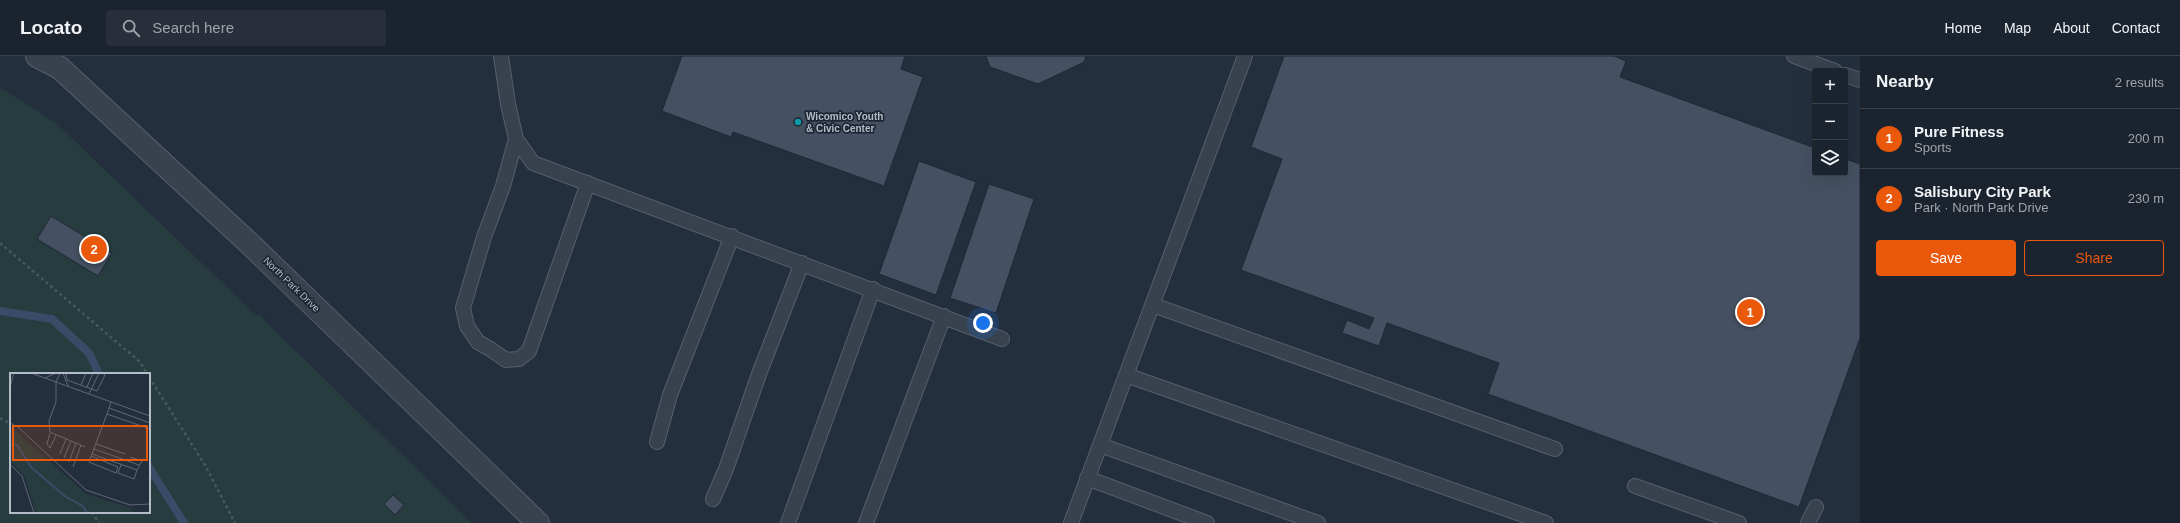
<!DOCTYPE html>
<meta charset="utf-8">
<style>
:root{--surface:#1b232e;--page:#282f3a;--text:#f1f3f6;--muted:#a0a4aa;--line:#39404a;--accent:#ea580c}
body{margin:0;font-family:Arial,sans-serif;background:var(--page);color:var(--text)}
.controls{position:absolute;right:12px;top:12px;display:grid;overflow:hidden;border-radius:4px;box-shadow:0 4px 16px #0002}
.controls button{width:36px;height:36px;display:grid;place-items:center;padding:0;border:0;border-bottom:1px solid var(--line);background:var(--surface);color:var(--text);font:20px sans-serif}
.you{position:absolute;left:983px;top:267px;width:14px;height:14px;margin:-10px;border:3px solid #fff;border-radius:50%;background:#1a73e8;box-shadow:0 0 0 6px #1a73e833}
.badge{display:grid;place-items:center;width:26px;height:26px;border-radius:50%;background:var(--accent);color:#fff;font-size:13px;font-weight:700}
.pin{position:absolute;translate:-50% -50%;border:2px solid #fff;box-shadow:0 1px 4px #0006}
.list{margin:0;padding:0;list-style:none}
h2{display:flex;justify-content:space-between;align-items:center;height:52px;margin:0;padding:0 16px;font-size:17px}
h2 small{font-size:13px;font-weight:400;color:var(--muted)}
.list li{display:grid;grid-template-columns:26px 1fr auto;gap:12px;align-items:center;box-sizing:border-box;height:60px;padding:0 16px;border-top:1px solid var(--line)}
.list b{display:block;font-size:15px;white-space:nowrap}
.list p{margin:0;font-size:13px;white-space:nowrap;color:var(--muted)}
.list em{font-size:13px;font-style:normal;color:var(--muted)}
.actions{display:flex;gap:8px;padding:12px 16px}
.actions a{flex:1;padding:9px 0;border:1px solid var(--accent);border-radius:4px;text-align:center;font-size:14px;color:var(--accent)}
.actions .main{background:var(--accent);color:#fff}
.icon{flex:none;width:22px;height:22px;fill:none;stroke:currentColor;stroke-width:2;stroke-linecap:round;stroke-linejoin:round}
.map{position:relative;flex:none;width:1860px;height:467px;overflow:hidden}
header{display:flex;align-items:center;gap:24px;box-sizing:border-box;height:56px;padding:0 20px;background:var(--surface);border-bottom:1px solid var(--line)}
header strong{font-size:19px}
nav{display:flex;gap:22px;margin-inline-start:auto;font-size:14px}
.search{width:280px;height:36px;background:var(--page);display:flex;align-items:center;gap:10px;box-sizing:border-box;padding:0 14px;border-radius:4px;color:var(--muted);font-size:15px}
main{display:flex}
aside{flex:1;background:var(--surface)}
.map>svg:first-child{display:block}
.green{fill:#263c3f;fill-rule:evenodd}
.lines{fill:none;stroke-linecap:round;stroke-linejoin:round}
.stream{stroke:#394c67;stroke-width:8}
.building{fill:#455162;stroke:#1f2835}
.lane-casing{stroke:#565f6c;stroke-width:16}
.street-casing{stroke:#565f6c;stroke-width:24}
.path{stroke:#44595c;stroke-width:2.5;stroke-dasharray:3 3;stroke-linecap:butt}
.lane{stroke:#38414e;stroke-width:14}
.street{stroke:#38414e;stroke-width:22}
.culture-dot{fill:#0f9aa8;stroke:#1d2633;stroke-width:1.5}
.labels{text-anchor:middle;stroke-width:3.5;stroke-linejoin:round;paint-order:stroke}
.poi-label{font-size:10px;font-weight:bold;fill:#b4bcc9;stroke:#1d2633;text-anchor:start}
.street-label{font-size:10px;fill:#b4bcc9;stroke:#1d2633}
.inset-river{fill:none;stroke:#394c67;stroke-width:2}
.inset-road{fill:none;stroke:#5e6776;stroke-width:1}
.view{fill:#e8590c;fill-opacity:0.15;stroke:#e8590c;stroke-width:2}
.inset-edge{fill:none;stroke:#b4bcc9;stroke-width:2}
</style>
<header>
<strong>Locato</strong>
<div class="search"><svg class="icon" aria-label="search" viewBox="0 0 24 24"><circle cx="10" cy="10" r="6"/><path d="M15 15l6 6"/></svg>Search here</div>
<nav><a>Home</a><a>Map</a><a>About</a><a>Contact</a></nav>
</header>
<main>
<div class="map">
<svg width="1860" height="467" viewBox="0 0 1860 467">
<rect width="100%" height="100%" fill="#242f3e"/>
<path class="green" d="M0,31L57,68L257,260L259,259L472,467H0ZM11,318H149V456H11Z"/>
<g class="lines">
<path class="stream" d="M0,255L52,263L89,297L99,318
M149,411L184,467"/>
</g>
<path class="building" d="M682,0H905L901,13L923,21L884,130L733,76L731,81L662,55Z
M986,0H1086L1084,6L1038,28L990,11Z
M1284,0H1614L1626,5L1620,21L1815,92V117H1845V103L1860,108V282L1799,451L1488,338L1499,307L1387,267L1379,290L1342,277L1347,264L1369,273L1374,262L1241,214L1282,103L1251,91Z
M919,105L976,126L936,239L879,218Z
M989,128L1034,143L996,257L950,242Z
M51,160L112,197L98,220L37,183Z
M393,439L404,449L395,459L384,448Z"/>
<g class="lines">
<defs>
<path id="lane" d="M501,0L508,48L516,83L533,107L1002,283
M1245,0L1100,389L1318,467
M1794,0L1835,15
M1845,19L1860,24
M516,83L503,130L484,181L463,252L467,270L478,286L490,293L506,304L519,303L529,295L588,127
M1153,249L1555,393
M1126,319L1546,467
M657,386L670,339L732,180
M1087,422L1207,467
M1635,430L1739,467
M713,443L726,413L759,318L802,207
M788,467L873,233
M866,467L944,260
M1071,467L1100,389
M1808,467L1816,451"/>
<path id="street" d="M37,0L60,12L251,189L538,467"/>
</defs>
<use href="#lane" class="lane-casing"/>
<use href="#street" class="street-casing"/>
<path class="path" d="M0,187L140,306L147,318
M149,321L205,409L235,467
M0,362L11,368
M92,456L99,467"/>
<use href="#lane" class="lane"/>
<use href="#street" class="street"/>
</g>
<circle class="culture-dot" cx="798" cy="66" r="4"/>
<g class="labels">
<g class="poi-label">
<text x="806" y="64">Wicomico Youth<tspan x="806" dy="12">&amp; Civic Center</tspan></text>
</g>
<g class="street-label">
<text transform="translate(292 228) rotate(44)" y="4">North Park Drive</text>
</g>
</g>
<g transform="translate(10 317)">
<rect width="140" height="140" fill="#242f3e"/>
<path d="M0,53L76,121L121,135L125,140H26L15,103L0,88Z" fill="#263c3f"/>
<path class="inset-river" d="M0,71L7,72L21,94L56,124L73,133L77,140"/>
<path class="inset-road" d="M21,0L140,43M50,0L46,9V29L39,48L40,59L75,74M53,0L58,13M56,0L57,7L87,18L95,2L92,0M35,5L46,0M71,12L76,0M0,14L4,0M77,14L83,0M79,21L89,0M101,29L97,41L140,56M99,35L140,50M97,41L82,81L127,97L133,86M0,50L8,54L76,117L120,132L140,131M40,60L37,71L40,75L46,62M86,71L115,81M84,76L129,92M50,81L56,66M81,83L108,94L106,100L79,89L82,81M120,84L132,88M54,85L61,68M59,89L66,70M0,91L12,103L24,140M111,92L108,100L124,106L127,97M63,94L71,72"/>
<path class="view" d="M3,53H137V87H3Z"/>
<rect width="140" height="140" class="inset-edge"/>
</g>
</svg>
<div class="controls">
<button>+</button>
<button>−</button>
<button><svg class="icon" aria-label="layers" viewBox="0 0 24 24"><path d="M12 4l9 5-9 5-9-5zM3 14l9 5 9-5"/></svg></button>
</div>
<div class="you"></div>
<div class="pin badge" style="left:1750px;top:256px">1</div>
<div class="pin badge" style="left:94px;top:193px">2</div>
</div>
<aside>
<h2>Nearby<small>2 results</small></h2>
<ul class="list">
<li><span class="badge">1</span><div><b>Pure Fitness</b><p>Sports</p></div><em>200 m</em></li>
<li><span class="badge">2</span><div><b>Salisbury City Park</b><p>Park · North Park Drive</p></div><em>230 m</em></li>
</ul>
<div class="actions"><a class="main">Save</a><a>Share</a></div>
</aside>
</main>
